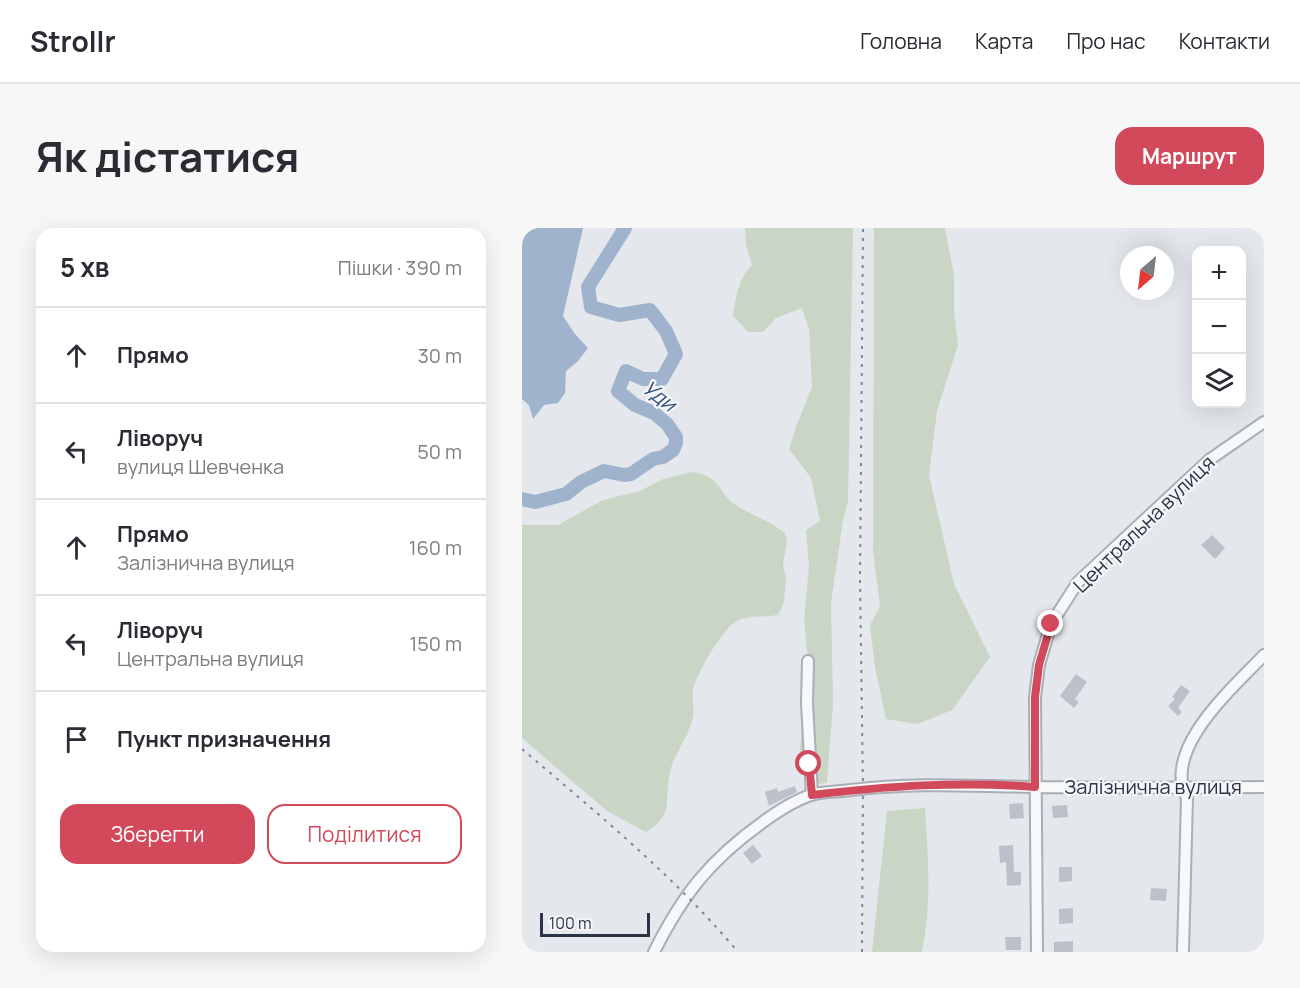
<!DOCTYPE html>
<html lang="uk">
<meta charset="utf-8">
<style>
:root{--surface:#fff;--page:#f7f7f7;--text:#2b2b33;--muted:#7c7c81;--line:#e1e1e2;--accent:#d1495b}
body{margin:0;font-family:Manrope,sans-serif;background:var(--page);color:var(--text)}
.controls{position:absolute;right:18px;top:18px;display:grid;overflow:hidden;border-radius:12px;box-shadow:0 6px 24px #0002}
.controls button{width:54px;height:54px;display:grid;place-items:center;padding:0;border:0;border-bottom:2px solid var(--line);background:var(--surface);color:var(--text);font:30px sans-serif}
.compass{position:absolute;left:598px;top:18px;width:54px;height:54px;border-radius:50%;background:var(--surface);box-shadow:0 6px 24px #0002;rotate:208deg}
.scale{position:absolute;left:18px;bottom:15px;width:110px;box-sizing:border-box;padding-left:6px;border:3px solid #2b3445;border-top:0;font-size:16px;line-height:21px;white-space:nowrap;color:#2b3445;-webkit-text-stroke:4px #f4f6f9;paint-order:stroke}
.stop{position:absolute;width:18px;height:18px;margin:-14px;border:4px solid #d1495b;border-radius:50%;background:#fff}
.stop.end{background:#d1495b;border-color:#fff;box-shadow:0 2px 6px #0008}
.list{margin:0;padding:0;list-style:none}
h2{display:flex;justify-content:space-between;align-items:center;height:78px;margin:0;padding:0 24px;font-size:26px}
h2 small{font-size:20px;font-weight:400;color:var(--muted)}
.list li{display:grid;grid-template-columns:39px 1fr auto;gap:18px;align-items:center;box-sizing:border-box;height:96px;padding:0 24px;border-top:2px solid var(--line)}
.list b{display:block;font-size:22px;white-space:nowrap}
.list p{margin:0;font-size:20px;white-space:nowrap;color:var(--muted)}
.list em{font-size:20px;font-style:normal;color:var(--muted)}
.actions{display:flex;gap:12px;padding:18px 24px}
.actions a{flex:1;padding:14px 0;border:2px solid var(--accent);border-radius:18px;text-align:center;font-size:21px;color:var(--accent)}
.actions .main{background:var(--accent);color:#fff}
.icon{flex:none;width:33px;height:33px;fill:none;stroke:currentColor;stroke-width:2;stroke-linecap:round;stroke-linejoin:round}
.map{position:relative;flex:none;width:742px;height:724px;overflow:hidden;border-radius:18px}
header{display:flex;align-items:center;gap:36px;box-sizing:border-box;height:84px;padding:0 30px;background:var(--surface);border-bottom:2px solid var(--line)}
header strong{font-size:28px}
nav{display:flex;gap:33px;margin-inline-start:auto;font-size:21px}
.intro{display:flex;align-items:center;justify-content:space-between;box-sizing:border-box;height:144px;padding:0 36px}
h1{margin:0;font-size:42px}
.button{padding:15px 27px;border-radius:18px;background:var(--accent);color:#fff;font-size:21px;font-weight:700}
main{display:flex;gap:36px;padding:0 36px}
aside{flex:1;background:var(--surface);border-radius:18px;box-shadow:0 6px 24px #0002}
.map>svg:first-child{display:block}
.green{fill:#c9d6c5}
.water{fill:#9fb4cc}
.lines{fill:none;stroke-linecap:round;stroke-linejoin:round}
.river{stroke:#9fb4cc;stroke-width:14}
.building{fill:#bbc0ca}
.minor-casing{stroke:#a9aeb7;stroke-width:14}
.minor{stroke:#f7f8fa;stroke-width:10}
.rail{stroke:#7d8696;stroke-width:2;stroke-dasharray:3 6;stroke-linecap:butt}
.route{stroke:#d1495b;stroke-width:8}
.labels{text-anchor:middle;stroke-width:4.5;stroke-linejoin:round;paint-order:stroke}
.street-label{font-size:20px;fill:#2b3445;stroke:#f4f6f9}
.water-label{font-size:21px;font-style:italic;fill:#34527a;stroke:#f4f6f9}
</style>
<header>
<strong>Strollr</strong>
<nav><a>Головна</a><a>Карта</a><a>Про нас</a><a>Контакти</a></nav>
</header>
<div class="intro"><h1>Як дістатися</h1><a class="button">Маршрут</a></div>
<main>
<aside>
<h2>5 хв<small>Пішки · 390 m</small></h2>
<ul class="list">
<li><svg class="icon" aria-label="ahead" viewBox="0 0 24 24"><path d="M12 20V5M6 11l6-6 6 6"/></svg><div><b>Прямо</b></div><em>30 m</em></li>
<li><svg class="icon" aria-label="left" viewBox="0 0 24 24"><path d="M17 20v-9H6M10 6l-5 5 5 5"/></svg><div><b>Ліворуч</b><p>вулиця Шевченка</p></div><em>50 m</em></li>
<li><svg class="icon" aria-label="ahead" viewBox="0 0 24 24"><path d="M12 20V5M6 11l6-6 6 6"/></svg><div><b>Прямо</b><p>Залізнична вулиця</p></div><em>160 m</em></li>
<li><svg class="icon" aria-label="left" viewBox="0 0 24 24"><path d="M17 20v-9H6M10 6l-5 5 5 5"/></svg><div><b>Ліворуч</b><p>Центральна вулиця</p></div><em>150 m</em></li>
<li><svg class="icon" aria-label="arrive" viewBox="0 0 24 24"><path d="M6 21V4h12l-3 4 3 4H6"/></svg><div><b>Пункт призначення</b></div></li>
</ul>
<div class="actions"><a class="main">Зберегти</a><a>Поділитися</a></div>
</aside>
<div class="map">
<svg width="742" height="724" viewBox="0 0 742 724">
<rect width="100%" height="100%" fill="#e4e7ec"/>
<path class="green" d="M223,0H331L326,274L321,292L309,375L311,475L305,555L286,557L277,532L286,433L282,391L287,339L284,302L298,293L289,250L267,221L275,196L290,159L287,101L280,80L254,90L241,104H226L211,88C214,69 216,51 230,37L224,17Z
M352,0H423L432,47V84L436,117L415,183L407,247L432,356L468,429L430,482L396,496L364,491L353,439L348,397L358,378L351,324Z
M169,244C200,247 195,266 217,279C232,288 249,294 263,305L265,313L261,337L264,350L263,362L262,375L256,387C244,389 231,388 219,391C203,395 175,445 171,461C169,470 173,480 171,489C167,510 150,527 147,549C143,575 151,588 124,604L85,583L0,510V297H36L81,272L118,263L141,251Z
M403,580C406,631 410,673 400,724H350L365,583Z"/>
<path class="water" d="M0,0H61L41,88L53,106L66,120L56,133L44,143L43,165L36,175L22,177L11,191L7,177L0,171Z"/>
<g class="lines">
<path class="river" d="M0,271L13,274L44,266L59,254L82,243L102,247L109,246L131,231L141,229L151,222L154,215V209L145,196L132,185L113,177L96,163L104,143L121,151H140L154,126L144,103L128,82L97,87L69,79L66,59L103,0"/>
</g>
<path class="building" d="M690,307L703,320L693,331L679,317Z
M554,446L565,454L553,471L557,474L552,480L538,468Z
M659,457L668,463L656,480L660,484L656,488L646,478L653,471L650,469Z
M273,558L275,564L247,578L243,564L255,560L256,564Z
M501,575L502,590L488,591L487,576Z
M545,577L546,589L531,590L530,578Z
M231,617L240,628L230,636L221,625Z
M491,617L492,644H499V657L485,658L484,634L478,635L477,618Z
M537,639H550V653L537,654Z
M629,660L645,661L644,673L628,672Z
M551,680V695L537,696V681Z
M483,709H499V722H484Z
M551,713V724H532V714Z"/>
<g class="lines">
<defs>
<path id="minor" d="M286,433L285,475L290,567
M132,724C161,666 188,632 241,594C256,583 271,573 289,567C301,563 316,564 329,562C392,554 452,558 515,559C591,560 666,560 742,559
M515,724L513,469L517,437L529,396L556,354L687,232L742,194
M661,724L665,570C639,521 712,459 742,427"/>
</defs>
<use href="#minor" class="minor-casing"/>
<use href="#minor" class="minor"/>
<path class="rail" d="M0,521C75,585 152,648 216,724
M340,724L341,560L338,351L341,0"/>
</g>
<g class="lines">
<path class="route" d="M287,536L290,567C366,558 437,553 513,559V469L517,437L529,396"/>
</g>
<g class="labels">
<g class="street-label">
<text transform="translate(622 296) rotate(-44)" y="7">Центральна вулиця</text>
<text x="631" y="566">Залізнична вулиця</text>
</g>
<g class="water-label">
<text transform="translate(137 168) rotate(37)" y="7">Уди</text>
</g>
</g>
</svg>
<div class="controls">
<button>+</button>
<button>−</button>
<button><svg class="icon" aria-label="layers" viewBox="0 0 24 24"><path d="M12 4l9 5-9 5-9-5zM3 14l9 5 9-5"/></svg></button>
</div>
<svg class="compass" viewBox="-18 -18 36 36"><path d="M0-13l5 13h-10z" fill="#e53935"/><path d="M0 13l5-13h-10z" fill="#7c7c81"/></svg>
<div class="scale">100 m</div>
<div class="stop" style="left:287px;top:536px"></div>
<div class="stop end" style="left:529px;top:396px"></div>
</div>
</main>
